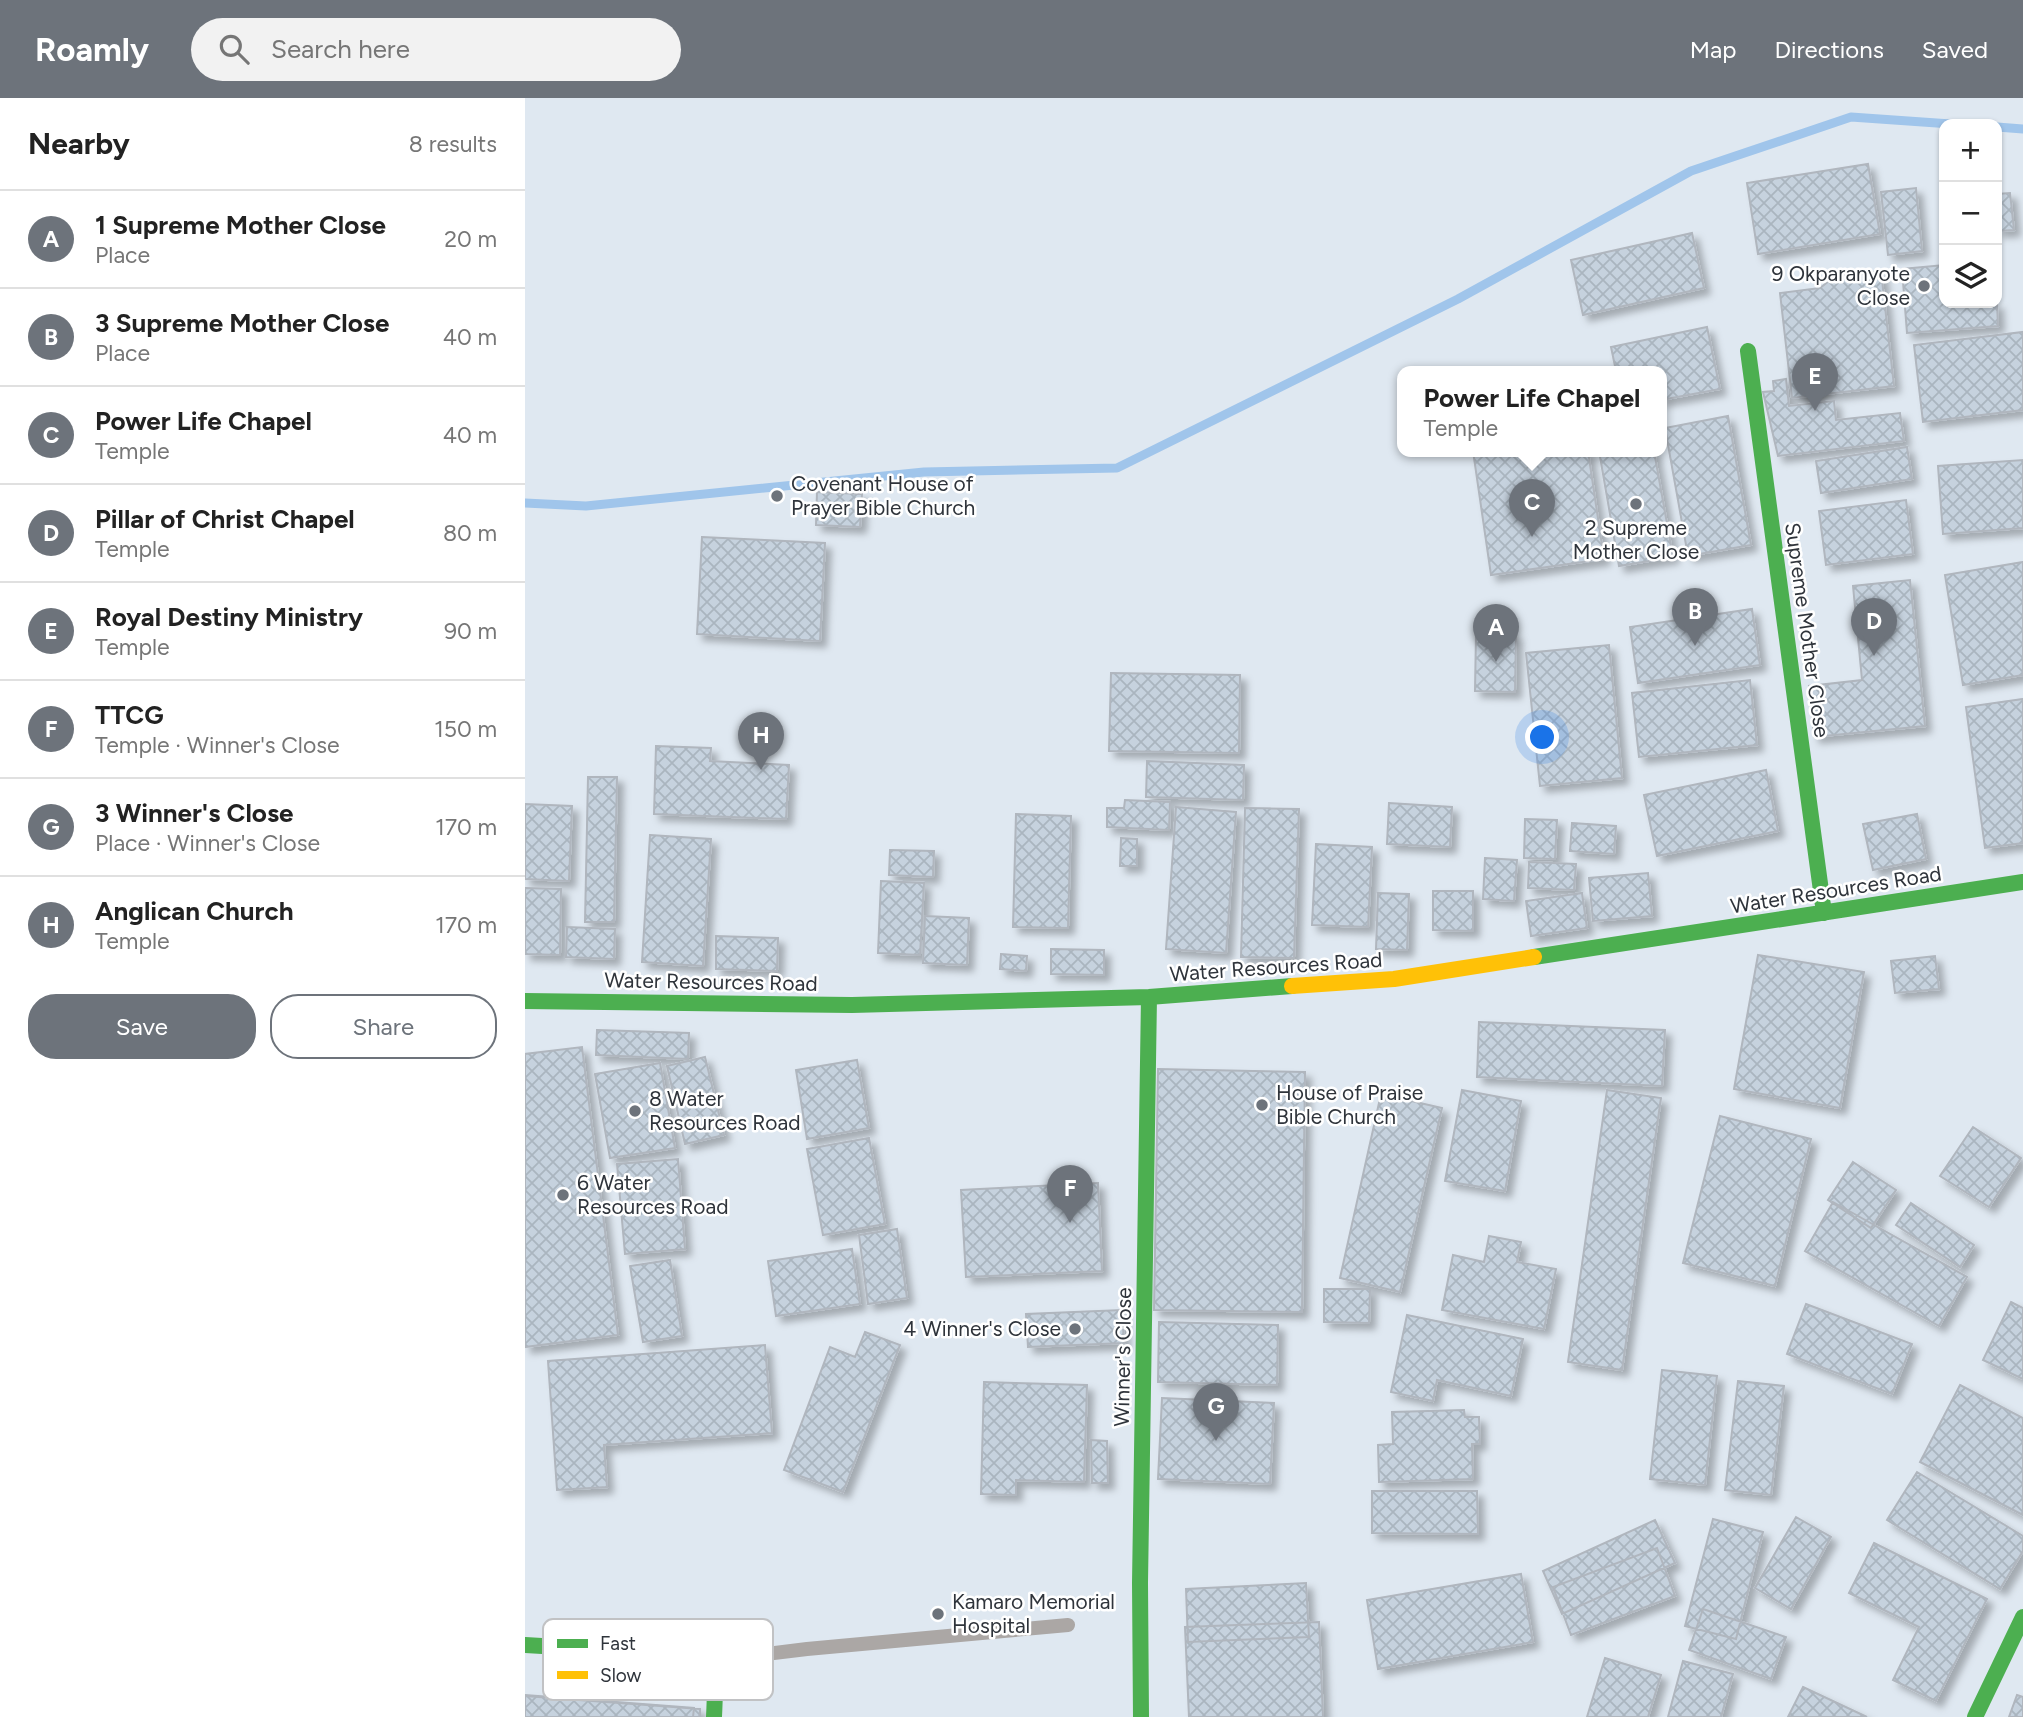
<!DOCTYPE html>
<meta charset="utf-8">
<style>
:root{--surface:#fff;--page:#f2f2f2;--text:#222;--muted:#767676;--line:#e0e0e0;--accent:#6d737b}
body{margin:0;font-family:Figtree,sans-serif;background:var(--page);color:var(--text)}
.controls{position:absolute;right:21px;top:21px;display:grid;overflow:hidden;border-radius:14px;box-shadow:0 2px 5px #0004}
.controls button{width:63px;height:63px;display:grid;place-items:center;padding:0;border:0;border-bottom:2px solid var(--line);background:var(--surface);color:var(--text);font:35px sans-serif}
.you{position:absolute;left:1018px;top:640px;width:24px;height:24px;margin:-18px;border:5px solid #fff;border-radius:50%;background:#1a73e8;box-shadow:0 0 0 10px #1a73e833}
.badge{display:grid;place-items:center;width:46px;height:46px;border-radius:50%;background:var(--accent);color:#fff;font-size:23px;font-weight:700}
.pin{position:absolute;translate:-50% -58px;filter:drop-shadow(0 2px 4px #0008)}
.pin::after{content:'';position:absolute;top:37px;width:24px;height:21px;background:inherit;clip-path:polygon(0 0,100% 0,50% 100%)}
.popup{position:absolute;left:872px;top:268px;width:270px;height:91px;box-sizing:border-box;display:grid;place-content:center;border-radius:14px;background:var(--surface);filter:drop-shadow(0 2px 5px #0005);font-size:23px;white-space:nowrap;color:var(--muted)}
.popup b{font-size:26px;color:var(--text)}
.popup::after{content:'';position:absolute;left:50%;top:100%;margin-left:-14px;border:14px solid transparent;border-top-color:var(--surface)}
.list{margin:0;padding:0;list-style:none}
h2{display:flex;justify-content:space-between;align-items:center;height:91px;margin:0;padding:0 28px;font-size:30px}
h2 small{font-size:23px;font-weight:400;color:var(--muted)}
.list li{display:grid;grid-template-columns:46px 1fr auto;gap:21px;align-items:center;box-sizing:border-box;height:98px;padding:0 28px;border-top:2px solid var(--line)}
.list b{display:block;font-size:26px;white-space:nowrap}
.list p{margin:0;font-size:23px;white-space:nowrap;color:var(--muted)}
.list em{font-size:23px;font-style:normal;color:var(--muted)}
.actions{display:flex;gap:14px;padding:21px 28px}
.actions a{flex:1;padding:16px 0;border:2px solid var(--accent);border-radius:28px;text-align:center;font-size:24px;color:var(--accent)}
.actions .main{background:var(--accent);color:#fff}
.icon{flex:none;width:38px;height:38px;fill:none;stroke:currentColor;stroke-width:2;stroke-linecap:round;stroke-linejoin:round}
.map{position:relative;flex:none;width:1498px;height:1619px;overflow:hidden}
header{display:flex;align-items:center;gap:42px;box-sizing:border-box;height:98px;padding:0 35px;background:var(--accent);color:#fff}
header strong{font-size:33px}
nav{display:flex;gap:38px;margin-inline-start:auto;font-size:24px}
.search{width:490px;height:63px;background:var(--page);display:flex;align-items:center;gap:18px;box-sizing:border-box;padding:0 24px;border-radius:38px;color:var(--muted);font-size:26px}
main{display:flex}
aside{flex:1;background:var(--surface)}
.map>svg:first-child{display:block}
.lines{fill:none;stroke-linecap:round;stroke-linejoin:round}
.stream{stroke:#a0c5eb;stroke-width:9}
.building{fill:url(#building-cross-hatch);stroke:#b0b6be;stroke-width:2;filter:url(#shadow)}
.lane{stroke:#aba7a5;stroke-width:14}
.fast{stroke:#4caf50;stroke-width:16}
.slow{stroke:#ffc107;stroke-width:16}
.poi-dot{fill:#6d737b;stroke:#fff;stroke-width:2.5}
.labels{text-anchor:middle;stroke-width:5;stroke-linejoin:round;paint-order:stroke}
.poi-label{font-size:21px;fill:#2f343b;stroke:#fff;text-anchor:start}
.street-label{font-size:21px;fill:#2f343b;stroke:#fff}
.key{fill:#fff;stroke:#c1c2c4;stroke-width:2}
.key-label{font-size:19px;fill:#2f343b}
</style>
<header>
<strong>Roamly</strong>
<div class="search"><svg class="icon" aria-label="search" viewBox="0 0 24 24"><circle cx="10" cy="10" r="6"/><path d="M15 15l6 6"/></svg>Search here</div>
<nav><a>Map</a><a>Directions</a><a>Saved</a></nav>
</header>
<main>
<aside>
<h2>Nearby<small>8 results</small></h2>
<ul class="list">
<li><span class="badge">A</span><div><b>1 Supreme Mother Close</b><p>Place</p></div><em>20 m</em></li>
<li><span class="badge">B</span><div><b>3 Supreme Mother Close</b><p>Place</p></div><em>40 m</em></li>
<li><span class="badge">C</span><div><b>Power Life Chapel</b><p>Temple</p></div><em>40 m</em></li>
<li><span class="badge">D</span><div><b>Pillar of Christ Chapel</b><p>Temple</p></div><em>80 m</em></li>
<li><span class="badge">E</span><div><b>Royal Destiny Ministry</b><p>Temple</p></div><em>90 m</em></li>
<li><span class="badge">F</span><div><b>TTCG</b><p>Temple · Winner's Close</p></div><em>150 m</em></li>
<li><span class="badge">G</span><div><b>3 Winner's Close</b><p>Place · Winner's Close</p></div><em>170 m</em></li>
<li><span class="badge">H</span><div><b>Anglican Church</b><p>Temple</p></div><em>170 m</em></li>
</ul>
<div class="actions"><a class="main">Save</a><a>Share</a></div>
</aside>
<div class="map">
<svg width="1498" height="1619" viewBox="0 0 1498 1619">
<defs>
<pattern id="building-cross-hatch" width="8" height="8" patternUnits="userSpaceOnUse" patternTransform="scale(1.75)"><rect width="8" height="8" fill="#c6d2de"/><path d="M0 0l8 8M0 8l8-8" fill="none" stroke="#aab5bf"/></pattern>
<filter id="shadow"><feDropShadow dx="6" dy="6" stdDeviation="3.5" flood-color="#0004"/></filter>
</defs>
<rect width="100%" height="100%" fill="#dfe8f1"/>
<g class="lines">
<path class="stream" d="M1472,29L1498,31
M0,405L61,408L399,374L592,370L933,201L1166,73L1326,19L1426,26"/>
</g>
<path class="building" d="M1343,66L1355,136L1233,156L1222,85Z
M1391,90L1397,153L1363,157L1356,94Z
M1485,95L1489,132L1472,133V96Z
M1167,135L1179,190L1058,217L1046,162Z
M1419,167V205H1472L1473,228L1382,235L1377,171Z
M1356,173L1369,288L1267,300L1255,195L1295,190L1309,179Z
M1182,229L1195,291L1136,302V273H1091L1086,249Z
M1498,234V312L1398,324L1389,247Z
M1261,281L1264,308L1309,303L1311,322L1375,315L1379,343L1253,358L1238,294L1249,293L1248,283Z
M1203,318L1226,447L1163,458L1140,330Z
M1382,349L1387,381L1296,395L1291,363Z
M948,353H1063L1079,461L966,477Z
M1074,353H1129L1148,459L1094,468Z
M1498,362V430L1418,436L1413,368Z
M292,394L337,396L335,429L291,427Z
M1381,402L1388,456L1301,467L1294,413Z
M177,439L300,445L295,543L172,536Z
M1498,464V577L1438,587L1420,477Z
M1385,482L1400,628L1289,639L1284,588L1337,582L1328,488Z
M1227,511L1235,567L1113,585L1105,529Z
M951,535L991,536L990,594L950,593Z
M1084,547L1097,680L1015,688L1001,555Z
M586,575L715,577L714,655L584,653Z
M1225,582L1232,647L1114,659L1107,595Z
M1498,601V745L1460,750L1441,609Z
M131,648L186,650L185,663L264,667L261,721L129,716Z
M622,663L719,667L718,702L621,699Z
M1241,672L1253,733L1132,758L1119,697Z
M63,679H92L89,824H60Z
M600,702L645,704L644,732L582,729V710H599Z
M864,705L927,709L925,749L862,746Z
M0,706L47,708L44,783L0,781Z
M651,709L711,714L701,855L641,851Z
M720,710L774,711L769,860L716,859Z
M491,716L546,718L543,830L488,829Z
M1392,716L1401,761L1348,772L1338,726Z
M1000,721L1032,722L1030,761L999,760Z
M1047,725L1091,728L1089,756L1045,753Z
M125,737L186,741L178,868L117,864Z
M596,740L612,741V768H595Z
M791,746L847,749L843,829L787,827Z
M365,752L409,753L408,779L364,777Z
M960,760L992,762L989,803L958,801Z
M1004,764L1051,766L1049,792L1003,790Z
M1123,775L1127,818L1068,823L1064,780Z
M356,783L399,785L395,857L353,855Z
M0,790L36,791L35,857L0,856Z
M908,793H948V833L908,832Z
M853,795L884,796L882,852L851,851Z
M1057,795L1062,830L1006,838L1001,803Z
M400,818L444,820L442,867L398,865Z
M42,829L90,831L89,861L41,859Z
M191,838L253,840L252,873L191,871Z
M526,851L579,852V877L526,876Z
M476,856L502,858L501,873L475,871Z
M1233,857L1339,874L1315,1010L1209,991Z
M1410,858L1414,891L1370,895L1366,863Z
M954,924L1140,932L1137,988L952,979Z
M72,932L164,935L163,961L71,957Z
M57,949L93,1237L0,1249V956Z
M180,959L199,1037L160,1046L142,968Z
M332,962L344,1030L282,1041L271,972Z
M135,965L150,1050L85,1060L70,976Z
M633,971L780,974L777,1214L629,1212Z
M937,992L996,1003L980,1093L920,1083Z
M1082,992L1136,1000L1097,1272L1043,1264Z
M856,996L917,1010L875,1194L815,1180Z
M1195,1018L1286,1041L1250,1188L1158,1165Z
M1448,1029L1496,1060L1464,1109L1415,1078Z
M344,1040L360,1126L298,1137L282,1051Z
M153,1061L160,1151L100,1156L92,1066Z
M1328,1064L1371,1092L1346,1130L1303,1102Z
M573,1085L577,1173L441,1179L436,1092Z
M1308,1104L1442,1179L1414,1228L1280,1153Z
M1386,1105L1449,1147L1435,1169L1371,1127Z
M372,1131L382,1200L343,1206L334,1137Z
M964,1138L996,1144L992,1164L1031,1171L1019,1231L917,1212L928,1157L959,1164Z
M327,1151L335,1206L251,1218L243,1163Z
M145,1162L157,1238L118,1244L105,1168Z
M799,1191H845L844,1225L799,1224Z
M1486,1204L1498,1210V1281L1458,1262Z
M1281,1206L1387,1246L1367,1296L1262,1256Z
M597,1212L599,1245L503,1249L501,1216Z
M882,1217L998,1241L986,1298L912,1282L908,1303L866,1294Z
M634,1224L753,1227L752,1287L633,1284Z
M340,1234L375,1247L318,1394L259,1372L305,1249L330,1259Z
M240,1247L247,1335L79,1347L82,1389L32,1392L23,1263Z
M1137,1272L1192,1278L1180,1387L1125,1381Z
M1213,1283L1259,1288L1246,1397L1200,1392Z
M459,1284L562,1287L559,1384L491,1382V1397L456,1396Z
M1435,1287L1498,1320V1417L1395,1364Z
M637,1300L749,1305L745,1386L633,1381Z
M939,1312L940,1319H954L955,1346H947L948,1381L854,1384L853,1347L868,1346L867,1314Z
M566,1342L582,1343L583,1385H567Z
M1392,1374L1498,1438V1453L1475,1491L1362,1422Z
M847,1393H952L953,1436L847,1435Z
M1271,1419L1306,1439L1266,1511L1230,1490Z
M1188,1421L1238,1434L1211,1541L1160,1528Z
M1130,1422L1150,1465L1037,1516L1018,1473Z
M1349,1445L1462,1501L1411,1603L1368,1582L1394,1529L1324,1495Z
M1132,1450L1150,1498L1046,1537L1028,1489Z
M996,1476L1008,1544L853,1571L842,1502Z
M781,1485L784,1539L663,1544L661,1491Z
M1178,1511L1261,1539L1246,1581L1164,1552Z
M794,1524L798,1619H664L660,1529Z
M1080,1560L1136,1577L1123,1619H1062Z
M1158,1563L1208,1576L1196,1619H1143Z
M1278,1589L1342,1619H1263Z
M0,1597L169,1610L168,1619H0Z
M1492,1597L1498,1599V1619H1484Z
M0,1598L175,1611V1619H0Z"/>
<g class="lines">
<path class="lane" d="M183,1563L282,1551L543,1527"/>
<path class="fast" d="M1223,253L1299,815
M1009,859L1498,784
M0,903L327,907L624,899L767,888
M0,1547L168,1557C194,1573 190,1591 189,1619
M616,1619L615,1485L624,899
M1450,1619L1498,1519"/>
<path class="slow" d="M767,888L869,881L1009,859"/>
</g>
<g class="poi-dot">
<circle cx="1399" cy="188" r="7"/>
<circle cx="252" cy="398" r="7"/>
<circle cx="1111" cy="406" r="7"/>
<circle cx="737" cy="1007" r="7"/>
<circle cx="110" cy="1013" r="7"/>
<circle cx="38" cy="1097" r="7"/>
<circle cx="550" cy="1231" r="7"/>
<circle cx="413" cy="1516" r="7"/>
</g>
<g class="labels">
<g class="poi-label">
<text x="1385" y="183" text-anchor="end">9 Okparanyote<tspan x="1385" dy="24">Close</tspan></text>
<text x="266" y="393">Covenant House of<tspan x="266" dy="24">Prayer Bible Church</tspan></text>
<text x="1111" y="437" text-anchor="middle">2 Supreme<tspan x="1111" dy="24">Mother Close</tspan></text>
<text x="751" y="1002">House of Praise<tspan x="751" dy="24">Bible Church</tspan></text>
<text x="124" y="1008">8 Water<tspan x="124" dy="24">Resources Road</tspan></text>
<text x="52" y="1092">6 Water<tspan x="52" dy="24">Resources Road</tspan></text>
<text x="536" y="1238" text-anchor="end">4 Winner's Close</text>
<text x="427" y="1511">Kamaro Memorial<tspan x="427" dy="24">Hospital</tspan></text>
</g>
<g class="street-label">
<text transform="translate(1282 532) rotate(82)" y="7">Supreme Mother Close</text>
<text transform="translate(1311 792) rotate(-9)" y="7">Water Resources Road</text>
<text transform="translate(751 869) rotate(-4)" y="7">Water Resources Road</text>
<text transform="translate(186 884) rotate(1)" y="7">Water Resources Road</text>
<text transform="translate(598 1259) rotate(-89)" y="7">Winner's Close</text>
</g>
</g>
<rect x="18" y="1521" width="230" height="81" rx="10" class="key"/>
<rect x="32" y="1541" width="31" height="9" fill="#4caf50"/>
<rect x="32" y="1573" width="31" height="8" fill="#ffc107"/>
<g class="key-label">
<text x="75" y="1552">Fast</text>
<text x="75" y="1584">Slow</text>
</g>
</svg>
<div class="controls">
<button>+</button>
<button>−</button>
<button><svg class="icon" aria-label="layers" viewBox="0 0 24 24"><path d="M12 4l9 5-9 5-9-5zM3 14l9 5 9-5"/></svg></button>
</div>
<div class="you"></div>
<div class="pin badge" style="left:971px;top:564px">A</div>
<div class="pin badge" style="left:1170px;top:548px">B</div>
<div class="pin badge" style="left:1007px;top:439px">C</div>
<div class="popup"><b>Power Life Chapel</b>Temple</div>
<div class="pin badge" style="left:1349px;top:558px">D</div>
<div class="pin badge" style="left:1290px;top:313px">E</div>
<div class="pin badge" style="left:545px;top:1125px">F</div>
<div class="pin badge" style="left:691px;top:1343px">G</div>
<div class="pin badge" style="left:236px;top:672px">H</div>
</div>
</main>
